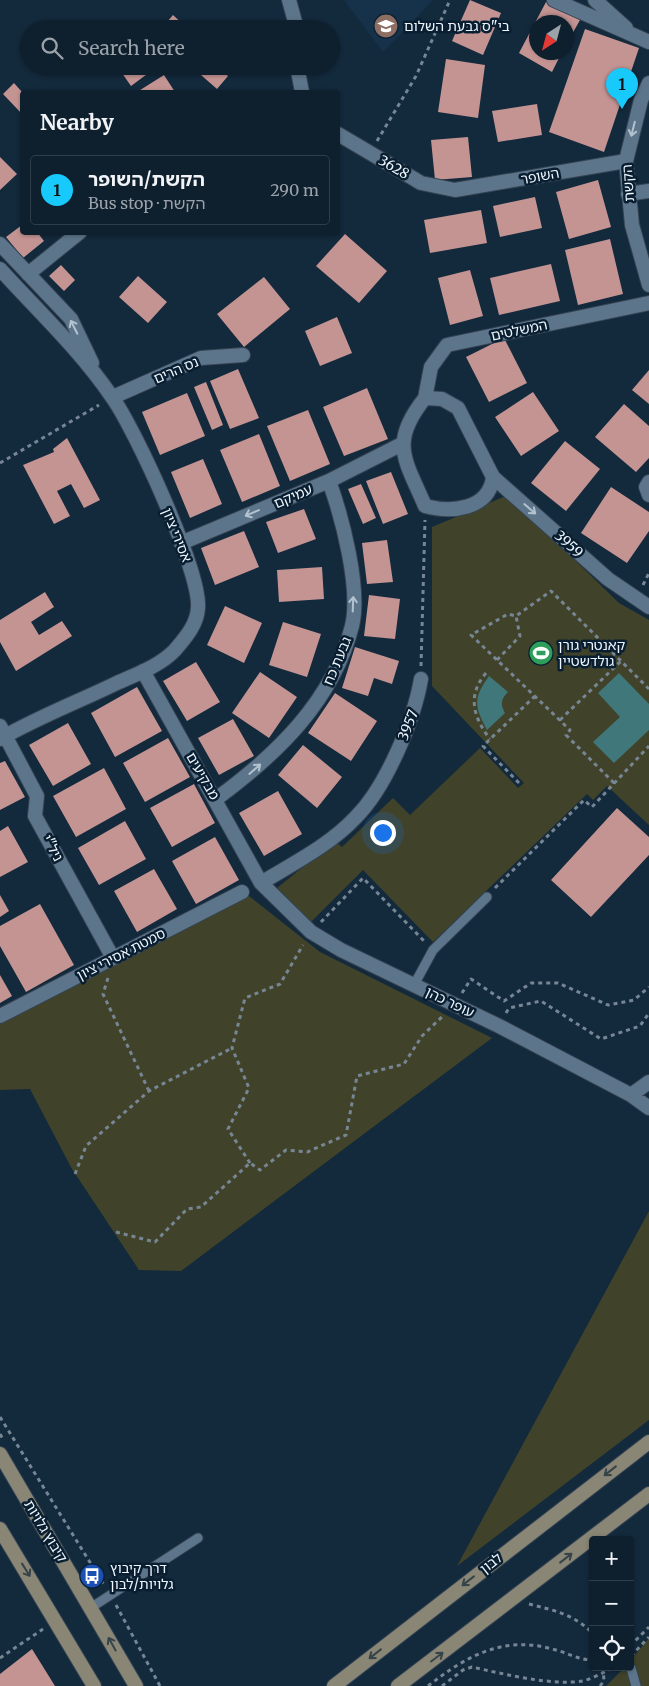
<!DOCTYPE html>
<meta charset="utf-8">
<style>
:root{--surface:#0e1f2d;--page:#172735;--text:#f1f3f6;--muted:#9ba2aa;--line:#2e3d49;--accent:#17cafb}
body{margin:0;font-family:Merriweather,"Noto Sans Hebrew",serif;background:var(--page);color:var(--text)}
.controls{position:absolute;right:15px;bottom:15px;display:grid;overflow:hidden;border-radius:5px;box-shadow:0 1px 4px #0004}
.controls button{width:45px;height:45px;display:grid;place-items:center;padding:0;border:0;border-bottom:1px solid var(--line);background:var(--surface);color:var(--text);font:25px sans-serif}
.compass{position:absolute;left:529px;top:15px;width:45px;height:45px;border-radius:50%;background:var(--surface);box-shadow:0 1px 4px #0004;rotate:216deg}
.you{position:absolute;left:382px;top:832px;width:18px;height:18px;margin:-12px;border:4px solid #fff;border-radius:50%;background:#1a73e8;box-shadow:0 0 0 8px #1a73e833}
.badge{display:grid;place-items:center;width:32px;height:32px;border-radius:50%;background:var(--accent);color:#111;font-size:16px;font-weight:700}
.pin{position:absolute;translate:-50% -41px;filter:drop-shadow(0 1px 2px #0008)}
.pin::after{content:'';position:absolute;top:26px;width:18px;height:15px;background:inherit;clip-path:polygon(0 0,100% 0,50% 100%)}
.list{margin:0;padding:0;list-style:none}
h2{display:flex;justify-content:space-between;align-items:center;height:65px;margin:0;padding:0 20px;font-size:21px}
h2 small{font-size:16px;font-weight:400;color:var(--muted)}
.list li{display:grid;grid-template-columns:32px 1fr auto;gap:15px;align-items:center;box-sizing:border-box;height:70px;margin:0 10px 10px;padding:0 10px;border:1px solid var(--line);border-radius:5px}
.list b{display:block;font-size:19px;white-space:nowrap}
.list p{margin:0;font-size:16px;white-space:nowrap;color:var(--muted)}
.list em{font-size:16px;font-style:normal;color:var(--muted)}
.icon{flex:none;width:28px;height:28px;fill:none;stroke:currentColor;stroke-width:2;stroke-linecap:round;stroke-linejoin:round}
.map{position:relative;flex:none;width:649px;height:1686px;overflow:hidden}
.search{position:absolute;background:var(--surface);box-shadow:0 1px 4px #0004;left:20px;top:20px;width:320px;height:55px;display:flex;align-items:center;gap:12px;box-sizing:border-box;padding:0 18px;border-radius:28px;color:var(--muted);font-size:19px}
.panel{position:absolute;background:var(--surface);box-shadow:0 1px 4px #0004;left:20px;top:90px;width:320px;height:145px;border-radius:5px}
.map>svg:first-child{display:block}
.built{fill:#16324a}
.green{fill:#40432a}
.water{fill:#40777a}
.building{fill:#c49493}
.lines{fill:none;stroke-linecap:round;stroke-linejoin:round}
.service-casing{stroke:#344352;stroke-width:11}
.minor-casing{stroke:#344352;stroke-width:16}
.tertiary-casing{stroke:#344352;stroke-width:16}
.secondary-casing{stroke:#344352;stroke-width:16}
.path{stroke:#778694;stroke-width:3;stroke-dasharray:4 4;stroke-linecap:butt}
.service{stroke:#5d758b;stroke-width:9}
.minor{stroke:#5d758b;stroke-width:14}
.tertiary{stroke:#5d758b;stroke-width:14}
.secondary{stroke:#8a8676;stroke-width:14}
.oneway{stroke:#b3c2cf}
.oneway2{stroke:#364349}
.labels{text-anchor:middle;stroke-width:5;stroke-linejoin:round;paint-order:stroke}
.poi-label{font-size:14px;fill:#edf5fd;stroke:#091f31;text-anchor:start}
.street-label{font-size:14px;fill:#edf5fd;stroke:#091f31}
</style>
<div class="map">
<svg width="649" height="1686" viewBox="0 0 649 1686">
<rect width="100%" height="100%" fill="#13293c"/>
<path class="built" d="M344,0H433L383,52Z"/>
<path class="green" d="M508,495L619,603L649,620V825L607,786L593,800L587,794L433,942L363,870L310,923L277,888L335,841L342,847L393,798L410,815L480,748L518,788L524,783L432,686V527Z
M249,896L320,952L492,1038L181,1271L139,1270L72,1169L30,1089L0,1090V1022Z
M649,1211V1420L457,1566Z
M649,1638V1686H606L625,1667H630V1661Z"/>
<path class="water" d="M619,673L649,704V730L614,763L593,742L620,717L598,693Z
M489,676L508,692C501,699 500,704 505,713L487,730C474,705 473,699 489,676Z"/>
<path class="building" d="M470,0L501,13L483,55L452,41Z
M546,2L580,20L566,45V22H536V52H562L552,72L519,53Z
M173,15L188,29H161Z
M131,22L136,29H120Z
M585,29L639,48L604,152L549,132Z
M446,59L485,65L478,118L438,112Z
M117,66H158L131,86Z
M184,66H198L192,73Z
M208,66H216L228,76L217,89L201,75Z
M229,66H246L239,75Z
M164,75L175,92H137Z
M14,83L22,92V114L3,94Z
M537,104L542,135L498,142L492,111Z
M468,137L472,177L435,180L431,140Z
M0,157L17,174L0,190Z
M598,180L611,227L569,239L556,192Z
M535,197L542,228L500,237L493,206Z
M481,210L487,243L430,253L424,220Z
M22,225V232H37L44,241L23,258L6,237Z
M345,234L387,271L359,303L316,266Z
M610,239L623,294L578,305L565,250Z
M551,264L560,301L499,315L490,278Z
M61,265L75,280L64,291L49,276Z
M470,270L483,316L450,325L438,278Z
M138,276L167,302L148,323L119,297Z
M264,277L290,309L244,347L217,314Z
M337,317L352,353L320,366L305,331Z
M504,338L527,383L489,402L466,357Z
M238,369L259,418L230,429L210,381Z
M649,370V404L632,390Z
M206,382L223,425L212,430L194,387Z
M367,388L388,439L344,456L323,407Z
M533,392L559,431L521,456L495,417Z
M187,393L205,436L160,455L142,412Z
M624,404L649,426V458L636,472L595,437Z
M308,410L330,464L290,481L267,426Z
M259,434L280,486L242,502L220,450Z
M67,438L100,500L84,508L71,484L57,491L70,516L54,524L23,465L54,452L53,449Z
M565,441L600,469L566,511L531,483Z
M203,459L222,504L190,518L171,472Z
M391,472L408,514L383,524L366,481Z
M361,484L376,518L363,524L348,489Z
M611,487L649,512V531L627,563L581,533Z
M304,509L316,539L278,553L266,522Z
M244,531L259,567L215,585L201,548Z
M387,540L393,582L367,584L362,543Z
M322,567L324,599L279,602L277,570Z
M45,592L54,607L31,622L33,625L39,635L62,621L72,636L16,671L0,642V620Z
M369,595L400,599L395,639L364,636Z
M225,606L262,623L244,663L207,645Z
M283,622L321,634L307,677L269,665Z
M355,647L399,661L392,684L374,678L368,696L342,688Z
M196,662L220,702L187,721L163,681Z
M260,672L297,697L269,738L232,713Z
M137,687L162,731L115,757L91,713Z
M335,693L377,721L351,761L308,733Z
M233,719L254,756L219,775L198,738Z
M68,723L91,764L53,786L29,745Z
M168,738L190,777L145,802L123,763Z
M303,745L342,777L317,808L278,775Z
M5,761L25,797L0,810V763Z
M104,768L126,809L76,837L53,796Z
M194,784L215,823L172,847L150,808Z
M278,791L302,834L264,856L239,813Z
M617,808L649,837V855L591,917L551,880Z
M125,821L146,859L99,885L78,848Z
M8,826L28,862L0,877V831Z
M215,837L239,880L196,904L172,861Z
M154,869L177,909L137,932L114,891Z
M0,895L9,911L0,917Z
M40,904L74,965L26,992L0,946V926Z
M0,975L12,996L0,1003Z
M32,1649L55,1686H0V1674Z"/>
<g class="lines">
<defs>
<path id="service" d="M414,985L433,950L487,897
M92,1607L198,1538
M631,1668L636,1686"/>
<path id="minor" d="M289,0L297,29
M554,0L649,42
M595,0L626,28
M297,66L302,92
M338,134L421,183L455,190L626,161
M628,194L649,191
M0,244L71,319L92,363
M0,269C38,311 80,350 112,397C135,429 201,572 198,608C197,625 185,638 175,650C161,665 137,674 119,682C80,701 38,717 0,739
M28,274L80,232
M113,397L201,358L243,355
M425,398L442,399L458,408L493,477C489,510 451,513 425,506C405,459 389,443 425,398Z
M425,398L431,367L447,345L649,303
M493,477L608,579L649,607
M649,482L646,487L649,495
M181,543L329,481L402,444
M143,671L261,883L311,932L341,950L499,1026L631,1095L649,1108
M0,726L37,796L35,816L113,958
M216,799C276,755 333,701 352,626C361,588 342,517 329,481
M261,883C294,863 330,845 356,817C386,787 414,720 421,679
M0,1016L242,892
M631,1095L649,1082"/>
<path id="tertiary" d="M649,83L641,100L626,161L632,225L649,285"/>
<path id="secondary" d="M0,1454L136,1686
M0,1529L94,1686
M334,1686L649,1442
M398,1686L649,1494"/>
</defs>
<use href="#service" class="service-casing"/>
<use href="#minor" class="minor-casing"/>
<use href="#tertiary" class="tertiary-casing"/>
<use href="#secondary" class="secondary-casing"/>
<path class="path" d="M377,141L416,76L450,0
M0,463L99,405
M643,585L649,573
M497,660L520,636L516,616
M421,666L425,520
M486,673C467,695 473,717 490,739
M560,720L621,661
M519,783L483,746L535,696
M614,783L566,735L570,730L471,635L508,614L516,616L551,591L649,689
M495,888L584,800L592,807L649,746
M321,922L363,878L424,941
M108,978L103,994L149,1091
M462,993L471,979L504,1001L531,983H558L608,1005L634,1000L649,987
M506,1013L509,1008L541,1001L601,1039L640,1026L649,1013
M250,1163L228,1129L249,1088L232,1048L245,998L280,984L303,945
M75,1174L86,1146L149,1091L232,1048
M116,1232L155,1242L187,1209L201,1207L250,1163L260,1170L286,1150L307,1152L346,1135L357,1076L404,1064L422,1036L444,1015
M0,1417L104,1585
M0,1434L4,1441
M529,1604C553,1610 576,1615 593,1634
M116,1605L160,1686
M630,1646L649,1627
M631,1656L649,1637
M0,1658L43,1629
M428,1686C465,1657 503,1635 552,1649C566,1652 578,1660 593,1660
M442,1686L463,1670L472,1667C504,1674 551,1686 583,1681C594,1678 604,1672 615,1667
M600,1686L604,1681L603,1667"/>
<use href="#service" class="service"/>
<use href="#minor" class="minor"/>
<use href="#tertiary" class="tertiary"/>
<use href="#secondary" class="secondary"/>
</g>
<defs><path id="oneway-shaft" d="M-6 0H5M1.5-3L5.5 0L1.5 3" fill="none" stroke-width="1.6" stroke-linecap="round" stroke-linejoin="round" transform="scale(1.25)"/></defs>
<g class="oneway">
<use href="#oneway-shaft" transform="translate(633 129) rotate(104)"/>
<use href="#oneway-shaft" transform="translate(74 327) rotate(-117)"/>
<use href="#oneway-shaft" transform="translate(530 509) rotate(41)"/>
<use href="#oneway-shaft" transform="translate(252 513) rotate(157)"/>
<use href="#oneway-shaft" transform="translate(353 604) rotate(-88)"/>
<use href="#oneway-shaft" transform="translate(255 769) rotate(-41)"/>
</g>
<g class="oneway2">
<use href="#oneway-shaft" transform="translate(610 1471) rotate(142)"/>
<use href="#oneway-shaft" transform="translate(566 1558) rotate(-38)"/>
<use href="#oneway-shaft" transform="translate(26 1570) rotate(58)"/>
<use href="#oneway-shaft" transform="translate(468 1581) rotate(142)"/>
<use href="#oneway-shaft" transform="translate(112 1644) rotate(-119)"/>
<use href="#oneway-shaft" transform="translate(375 1654) rotate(142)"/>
<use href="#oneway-shaft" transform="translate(437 1657) rotate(-37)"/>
</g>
<defs>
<symbol id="school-disc" viewBox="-11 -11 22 22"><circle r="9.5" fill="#8d6e63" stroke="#091f31"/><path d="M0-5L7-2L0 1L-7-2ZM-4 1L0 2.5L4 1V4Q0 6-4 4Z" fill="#fff"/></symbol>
<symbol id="stadium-disc" viewBox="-11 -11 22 22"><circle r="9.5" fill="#2e9e5b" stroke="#091f31"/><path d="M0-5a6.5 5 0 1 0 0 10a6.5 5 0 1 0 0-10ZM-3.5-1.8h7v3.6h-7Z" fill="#fff"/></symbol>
<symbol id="bus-disc" viewBox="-11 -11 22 22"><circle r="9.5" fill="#1a4fb4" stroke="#091f31"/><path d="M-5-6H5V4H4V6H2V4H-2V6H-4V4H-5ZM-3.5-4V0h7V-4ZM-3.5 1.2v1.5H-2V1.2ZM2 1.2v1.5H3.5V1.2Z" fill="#fff"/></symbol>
</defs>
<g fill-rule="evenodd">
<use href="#school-disc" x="372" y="12" width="28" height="28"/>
<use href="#stadium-disc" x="527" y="639" width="28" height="28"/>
<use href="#bus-disc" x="78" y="1562" width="28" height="28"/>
</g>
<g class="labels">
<g class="poi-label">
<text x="404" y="31">בי"ס גבעת השלום</text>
<text x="558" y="650">קאנטרי גורן<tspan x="558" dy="16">גולדשטיין</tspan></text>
<text x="110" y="1573">דרך קיבוץ<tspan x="110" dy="16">גלויות/לבון</tspan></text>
</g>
<g class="street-label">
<text transform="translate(394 167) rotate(30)" y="5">3628</text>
<text transform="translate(540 176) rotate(-10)" y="5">השופר</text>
<text transform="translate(628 183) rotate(-94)" y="5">הקשת</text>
<text transform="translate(519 330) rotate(-12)" y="5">המשלטים</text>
<text transform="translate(176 370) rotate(-23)" y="5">נס הרים</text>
<text transform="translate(293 496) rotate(-23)" y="5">עמיקם</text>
<text transform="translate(177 535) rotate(68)" y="5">אסירי ציון</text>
<text transform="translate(569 544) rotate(42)" y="5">3959</text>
<text transform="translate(337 661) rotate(-67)" y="5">גבעת כח</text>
<text transform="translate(408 725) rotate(-68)" y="5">3957</text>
<text transform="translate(203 776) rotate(60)" y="5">מבקיעים</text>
<text transform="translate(53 848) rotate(62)" y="5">ניל"י</text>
<text transform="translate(121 954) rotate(-27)" y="5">סמטת אסירי ציון</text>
<text transform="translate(450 1002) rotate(26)" y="5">עופר כהן</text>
<text transform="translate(46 1531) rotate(59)" y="5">קיבוץ גלויות</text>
<text transform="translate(491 1563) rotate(-38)" y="5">לבון</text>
</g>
</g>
</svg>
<div class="controls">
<button>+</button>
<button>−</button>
<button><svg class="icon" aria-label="locate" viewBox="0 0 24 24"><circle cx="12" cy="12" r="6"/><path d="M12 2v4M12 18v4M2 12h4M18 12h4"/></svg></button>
</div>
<svg class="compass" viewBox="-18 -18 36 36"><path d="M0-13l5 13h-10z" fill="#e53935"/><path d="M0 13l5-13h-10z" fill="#9ba2aa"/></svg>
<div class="you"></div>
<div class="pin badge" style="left:622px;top:109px">1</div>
<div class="search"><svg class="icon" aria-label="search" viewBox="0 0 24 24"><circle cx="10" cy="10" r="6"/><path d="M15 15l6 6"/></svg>Search here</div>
<section class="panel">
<h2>Nearby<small></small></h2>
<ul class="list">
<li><span class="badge">1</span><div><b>הקשת/השופר</b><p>Bus stop · הקשת</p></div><em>290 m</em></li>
</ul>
</section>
</div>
